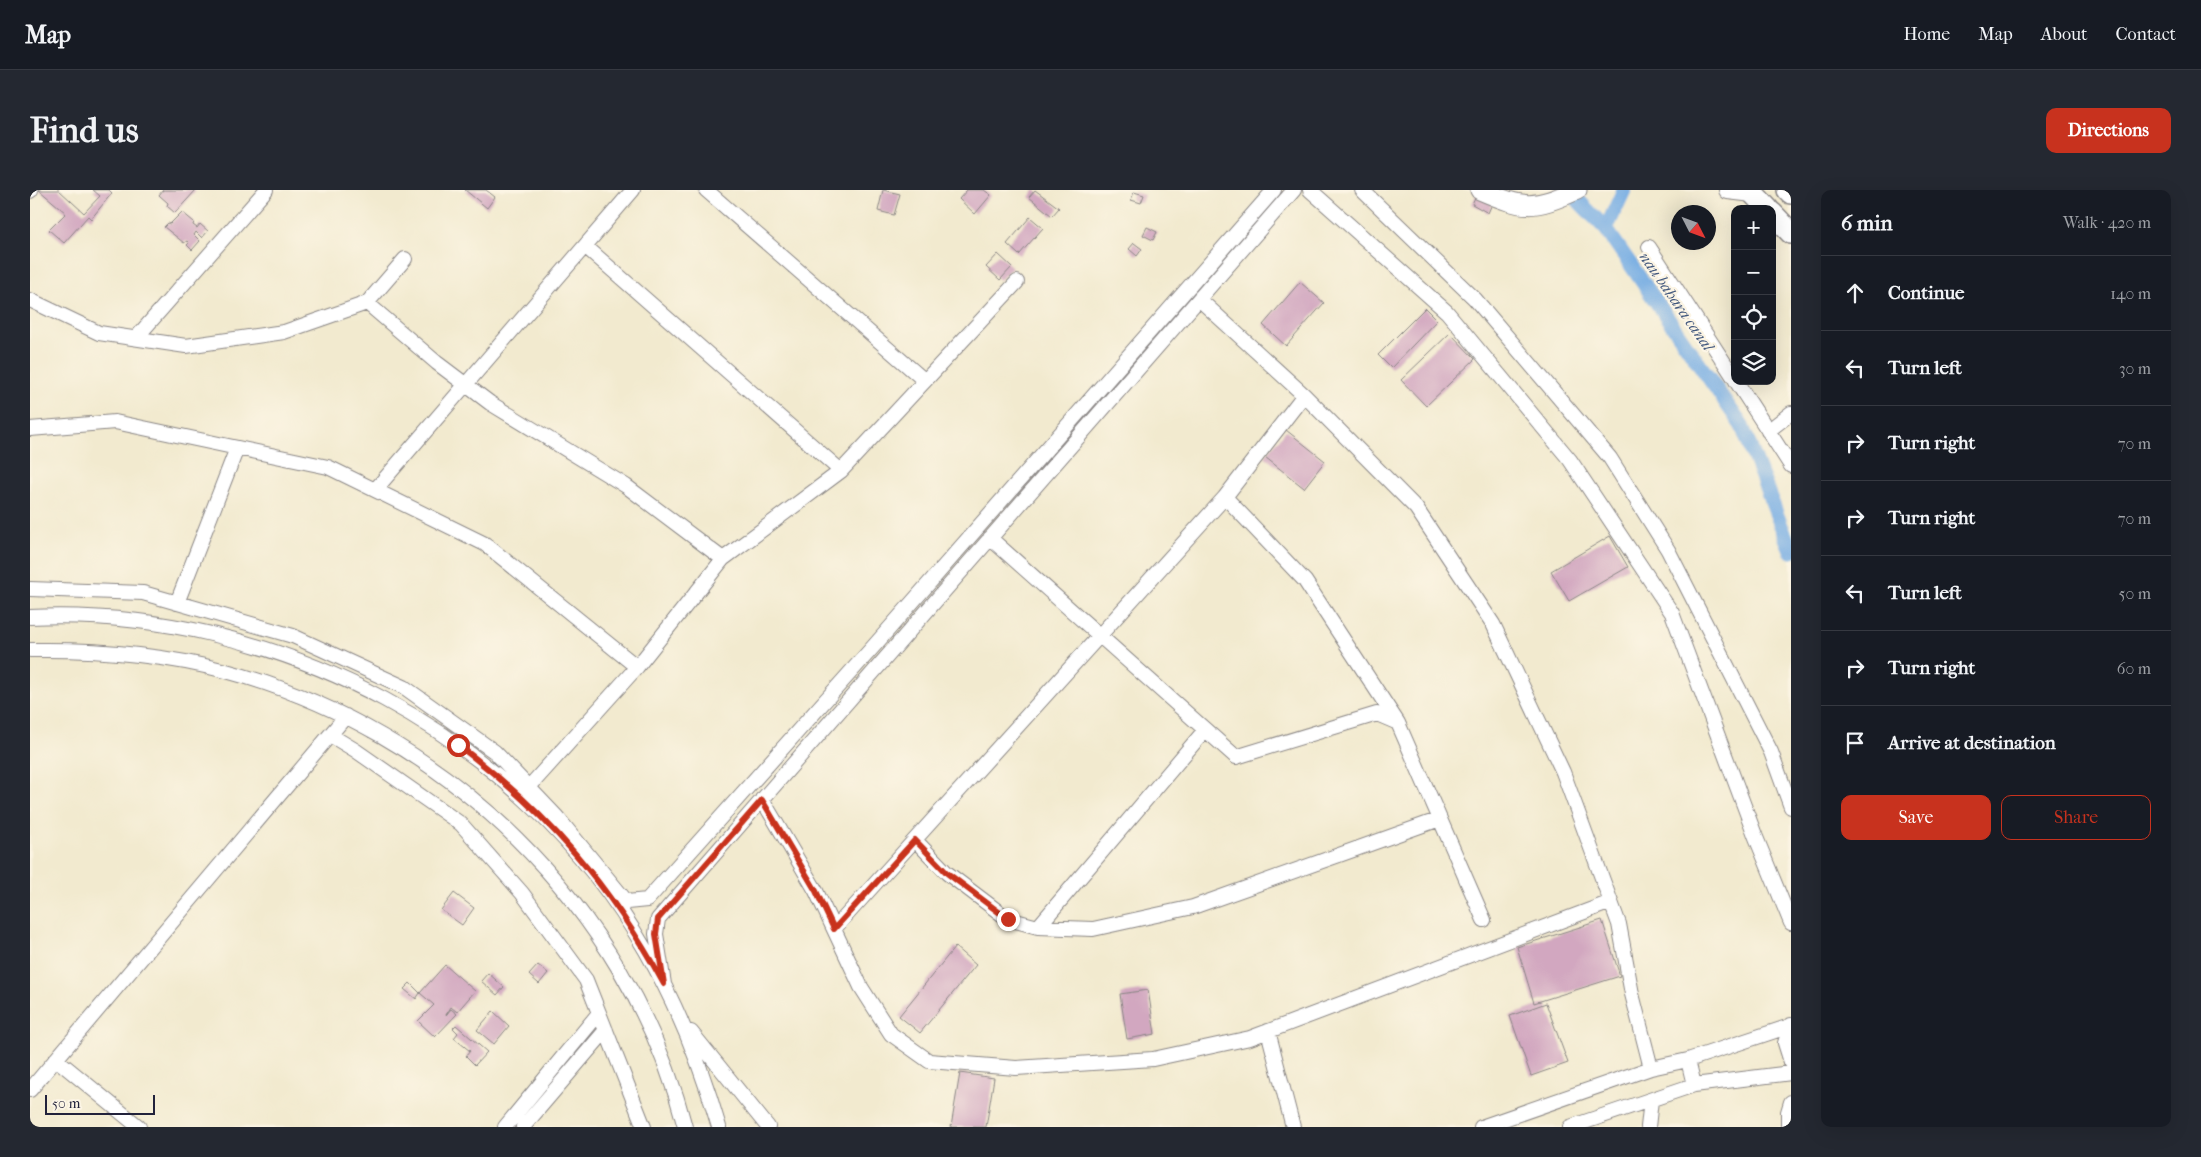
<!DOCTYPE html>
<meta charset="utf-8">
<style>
:root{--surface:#171b24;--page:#242831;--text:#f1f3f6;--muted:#9ea1a6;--line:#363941;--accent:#c8321e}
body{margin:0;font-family:"IM FELL French Canon",serif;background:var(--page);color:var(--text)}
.controls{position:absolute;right:15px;top:15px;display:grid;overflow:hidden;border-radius:10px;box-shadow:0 5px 20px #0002}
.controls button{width:45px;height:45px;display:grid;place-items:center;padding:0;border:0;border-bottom:1px solid var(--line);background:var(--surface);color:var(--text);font:25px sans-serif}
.compass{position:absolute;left:1641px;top:15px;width:45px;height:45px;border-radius:50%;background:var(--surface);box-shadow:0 5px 20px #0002;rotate:132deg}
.scale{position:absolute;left:15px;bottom:12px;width:110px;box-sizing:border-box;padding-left:5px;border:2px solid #22223b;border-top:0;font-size:14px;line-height:18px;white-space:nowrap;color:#22223b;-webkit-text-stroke:4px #fcf5e5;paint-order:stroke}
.stop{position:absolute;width:15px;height:15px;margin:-11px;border:4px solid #c8321e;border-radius:50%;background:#fff}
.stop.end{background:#c8321e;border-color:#fff;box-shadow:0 1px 5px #0008}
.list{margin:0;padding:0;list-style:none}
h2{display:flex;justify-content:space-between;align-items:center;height:65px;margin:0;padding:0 20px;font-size:21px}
h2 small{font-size:16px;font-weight:400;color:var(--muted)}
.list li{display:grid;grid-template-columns:32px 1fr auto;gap:15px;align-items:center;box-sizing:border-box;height:75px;padding:0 20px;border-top:1px solid var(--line)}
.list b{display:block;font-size:19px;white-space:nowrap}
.list em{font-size:16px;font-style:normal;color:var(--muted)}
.actions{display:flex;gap:10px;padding:15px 20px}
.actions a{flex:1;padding:11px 0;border:1px solid var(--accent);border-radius:10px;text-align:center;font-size:18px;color:var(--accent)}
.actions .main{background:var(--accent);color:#fff}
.icon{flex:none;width:28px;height:28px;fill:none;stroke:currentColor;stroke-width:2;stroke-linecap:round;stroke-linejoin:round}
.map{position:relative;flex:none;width:1761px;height:937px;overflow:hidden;border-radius:10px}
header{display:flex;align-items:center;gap:30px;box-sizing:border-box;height:70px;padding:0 25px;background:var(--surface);border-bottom:1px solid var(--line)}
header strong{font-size:24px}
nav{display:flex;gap:28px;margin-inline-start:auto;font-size:18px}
.intro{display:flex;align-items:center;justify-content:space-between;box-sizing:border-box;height:120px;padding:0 30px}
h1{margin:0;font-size:35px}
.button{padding:12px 22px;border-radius:10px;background:var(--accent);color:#fff;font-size:18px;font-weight:700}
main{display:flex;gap:30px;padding:0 30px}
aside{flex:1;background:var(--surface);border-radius:10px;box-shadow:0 5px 20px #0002}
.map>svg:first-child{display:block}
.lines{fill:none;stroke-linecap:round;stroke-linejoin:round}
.canal{stroke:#74ace3;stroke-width:15}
.building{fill:#d2a7c0}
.minor-casing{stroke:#8a8685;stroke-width:16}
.tertiary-casing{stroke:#8a8685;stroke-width:20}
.secondary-casing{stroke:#8a8685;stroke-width:21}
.primary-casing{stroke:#8a8685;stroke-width:24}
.minor{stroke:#fff;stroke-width:14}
.tertiary{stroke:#fff;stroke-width:18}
.secondary{stroke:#fff;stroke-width:19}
.primary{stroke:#fff;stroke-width:21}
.route{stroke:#c8321e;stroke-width:6}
.labels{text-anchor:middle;stroke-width:4.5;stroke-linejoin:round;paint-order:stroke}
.water-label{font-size:16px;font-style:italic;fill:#43597e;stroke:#fcf5e5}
</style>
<header>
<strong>Map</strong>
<nav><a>Home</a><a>Map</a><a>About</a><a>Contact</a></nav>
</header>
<div class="intro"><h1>Find us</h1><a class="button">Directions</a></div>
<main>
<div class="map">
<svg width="1761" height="937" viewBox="0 0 1761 937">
<rect width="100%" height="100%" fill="#fcf5e5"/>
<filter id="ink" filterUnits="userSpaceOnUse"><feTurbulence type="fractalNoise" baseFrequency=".02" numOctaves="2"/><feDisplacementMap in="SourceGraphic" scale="10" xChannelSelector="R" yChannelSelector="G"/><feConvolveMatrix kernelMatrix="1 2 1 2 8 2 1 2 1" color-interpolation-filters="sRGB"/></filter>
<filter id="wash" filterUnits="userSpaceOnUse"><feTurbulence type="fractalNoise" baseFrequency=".0096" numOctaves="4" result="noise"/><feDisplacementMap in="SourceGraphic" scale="20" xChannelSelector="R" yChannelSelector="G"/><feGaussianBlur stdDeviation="1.12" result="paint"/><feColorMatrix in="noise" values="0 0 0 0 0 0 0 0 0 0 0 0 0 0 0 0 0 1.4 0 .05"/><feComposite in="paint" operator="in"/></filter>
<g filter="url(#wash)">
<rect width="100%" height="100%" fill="#f2eacf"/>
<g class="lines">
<path class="canal" d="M1538,0L1576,39L1712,236L1761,361
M1576,39L1594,0"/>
</g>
<g id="blocks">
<path class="building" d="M9,0H29L54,23L70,6L63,0H79L82,3L61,29L58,26L34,53L19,40L36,23Z
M133,0H166L145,23L137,16L138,13L129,5Z
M435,0H456L465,7L457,18Z
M853,0L870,4L864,25L848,21Z
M937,0H954L961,5L945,24L929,9Z
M1005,0L1029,18L1022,26L999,7Z
M1104,2L1114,5L1111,13L1101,10Z
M1446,5L1462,14L1458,23L1442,14Z
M152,22L164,32L163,35L167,38L170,34L178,41L172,48L166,42L164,45L170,51L162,60L157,55L159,53L157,51L154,53L134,37L138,33L140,34Z
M1000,27L1013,38L989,65L977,54Z
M1117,37L1127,42L1123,50L1113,45Z
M1104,53L1112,59L1107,66L1099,59Z
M968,64L982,77L970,90L956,77Z
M1270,92L1294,113L1256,156L1233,135Z
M1395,118L1407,130L1361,178L1348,165Z
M1420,143L1445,169L1396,216L1371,190Z
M1256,240L1295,271L1274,298L1235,267Z
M1580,346L1598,377L1539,411L1521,381Z
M424,703L444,718L432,735L411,720Z
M1572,730L1590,786L1504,813L1487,757Z
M925,757L946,775L890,843L869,826Z
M415,775L445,801L427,822L421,817L416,825L421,819L427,824L405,847L388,831L404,815L390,803Z
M508,775L518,783L509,794L499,785Z
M458,783L474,797L467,805L451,791Z
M380,793L390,803L386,809L374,799Z
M1118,800L1125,844L1097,849L1090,804Z
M1516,813L1538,873L1501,886L1480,826Z
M463,821L479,836L464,854L447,840Z
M426,835L457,862L445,875L436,866L440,861L424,848L428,843L423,838Z
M930,883L964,888L956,937H921Z"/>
</g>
</g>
<g filter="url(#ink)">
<use href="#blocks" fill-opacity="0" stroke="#8a8685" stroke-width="1"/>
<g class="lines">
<defs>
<path id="minor" d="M676,0L895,191
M1280,0L1417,122L1540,270L1642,423L1725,645L1761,733
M1332,0L1445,109L1580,268L1638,360L1741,562L1761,617
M0,1L1,0
M555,56L811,281
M1619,57L1705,189
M375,69L337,113L407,173L460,213L596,296L693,369
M1169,109L1274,205
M0,110L69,143L156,156L254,142L337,113
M106,148L236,0
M1706,191L1761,276
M0,239L85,232L298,277L455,354L607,477L499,597
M1738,241L1761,223
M345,300L603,0
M960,348L1206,567L1347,524L1368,533L1454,730
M0,399L113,403L263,446L374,497L465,562L527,627L597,712L617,710L843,457L1244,0
M147,413L207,258
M0,427C246,416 493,546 616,761C648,817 671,875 689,937
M0,460C66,459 132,464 196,481C415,540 598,716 655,937
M607,477L693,369L811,281L987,92
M1368,533L1275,391L1195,307L1274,205L1386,318L1463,434L1533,582L1589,734L1602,804L1621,878
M300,545L325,560L431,634L492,703L556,790L614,937
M732,609L786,701L831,797L861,844L899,871L986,878L1123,869L1220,848L1581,712
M885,650L917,683L978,729L1008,737L1175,540
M1008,737L1063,739L1163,717L1410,629
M804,739L1195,307
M634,794L626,744L628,729L1264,0
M1761,835L1755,853L1761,872
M1238,841L1263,937
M661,842L738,937
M26,869L109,937
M1658,870L1664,895
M0,900L316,526
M475,937L569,823
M493,937L576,840
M1451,937L1621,878L1658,870L1760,836
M1540,937L1664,895L1761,883
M1618,937L1621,910
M1758,937V922L1761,912"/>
<path id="tertiary" d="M1698,0L1723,3"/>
<path id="secondary" d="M1450,0C1495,19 1502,20 1547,0"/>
<path id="primary" d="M1720,0L1738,19
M1758,0L1761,3
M1742,23L1761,43"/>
</defs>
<use href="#minor" class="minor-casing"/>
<use href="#tertiary" class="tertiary-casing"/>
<use href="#secondary" class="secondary-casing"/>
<use href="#primary" class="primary-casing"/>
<use href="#minor" class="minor"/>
<use href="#tertiary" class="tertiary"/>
<use href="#secondary" class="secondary"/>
<use href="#primary" class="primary"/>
</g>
</g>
<g class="lines" filter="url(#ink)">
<path class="route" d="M428,555C518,623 580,695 634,794L626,744L628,729L732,610L786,701L804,739L885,650L917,683L978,729"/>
</g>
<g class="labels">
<g class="water-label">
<text transform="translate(1647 111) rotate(55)" y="6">nau bahara canal</text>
</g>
</g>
</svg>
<div class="controls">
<button>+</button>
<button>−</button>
<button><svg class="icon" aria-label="locate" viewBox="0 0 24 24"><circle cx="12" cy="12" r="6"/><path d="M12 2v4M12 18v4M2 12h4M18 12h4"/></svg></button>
<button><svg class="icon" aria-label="layers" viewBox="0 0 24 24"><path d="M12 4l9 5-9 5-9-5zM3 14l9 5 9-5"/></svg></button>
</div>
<svg class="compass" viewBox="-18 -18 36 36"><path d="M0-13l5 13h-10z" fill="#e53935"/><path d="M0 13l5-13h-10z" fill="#9ea1a6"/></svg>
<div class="scale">50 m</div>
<div class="stop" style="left:428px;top:555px"></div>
<div class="stop end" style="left:978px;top:729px"></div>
</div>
<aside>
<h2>6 min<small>Walk · 420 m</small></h2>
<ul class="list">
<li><svg class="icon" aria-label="ahead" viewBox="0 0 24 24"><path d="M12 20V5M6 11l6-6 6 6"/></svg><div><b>Continue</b></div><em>140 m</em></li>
<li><svg class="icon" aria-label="left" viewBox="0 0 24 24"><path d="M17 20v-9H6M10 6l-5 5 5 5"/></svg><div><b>Turn left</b></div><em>30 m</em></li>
<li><svg class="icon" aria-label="right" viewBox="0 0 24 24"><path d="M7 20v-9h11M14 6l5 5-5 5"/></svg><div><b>Turn right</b></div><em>70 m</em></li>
<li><svg class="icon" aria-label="right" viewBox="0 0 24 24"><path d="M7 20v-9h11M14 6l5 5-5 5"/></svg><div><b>Turn right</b></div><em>70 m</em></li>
<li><svg class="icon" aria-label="left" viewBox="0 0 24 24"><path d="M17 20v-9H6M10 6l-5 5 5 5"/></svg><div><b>Turn left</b></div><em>50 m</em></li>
<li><svg class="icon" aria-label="right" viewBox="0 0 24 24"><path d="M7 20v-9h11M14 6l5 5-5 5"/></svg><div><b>Turn right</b></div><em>60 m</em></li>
<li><svg class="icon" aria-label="arrive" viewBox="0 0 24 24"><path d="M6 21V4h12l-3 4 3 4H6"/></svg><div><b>Arrive at destination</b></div></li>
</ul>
<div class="actions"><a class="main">Save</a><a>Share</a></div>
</aside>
</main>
